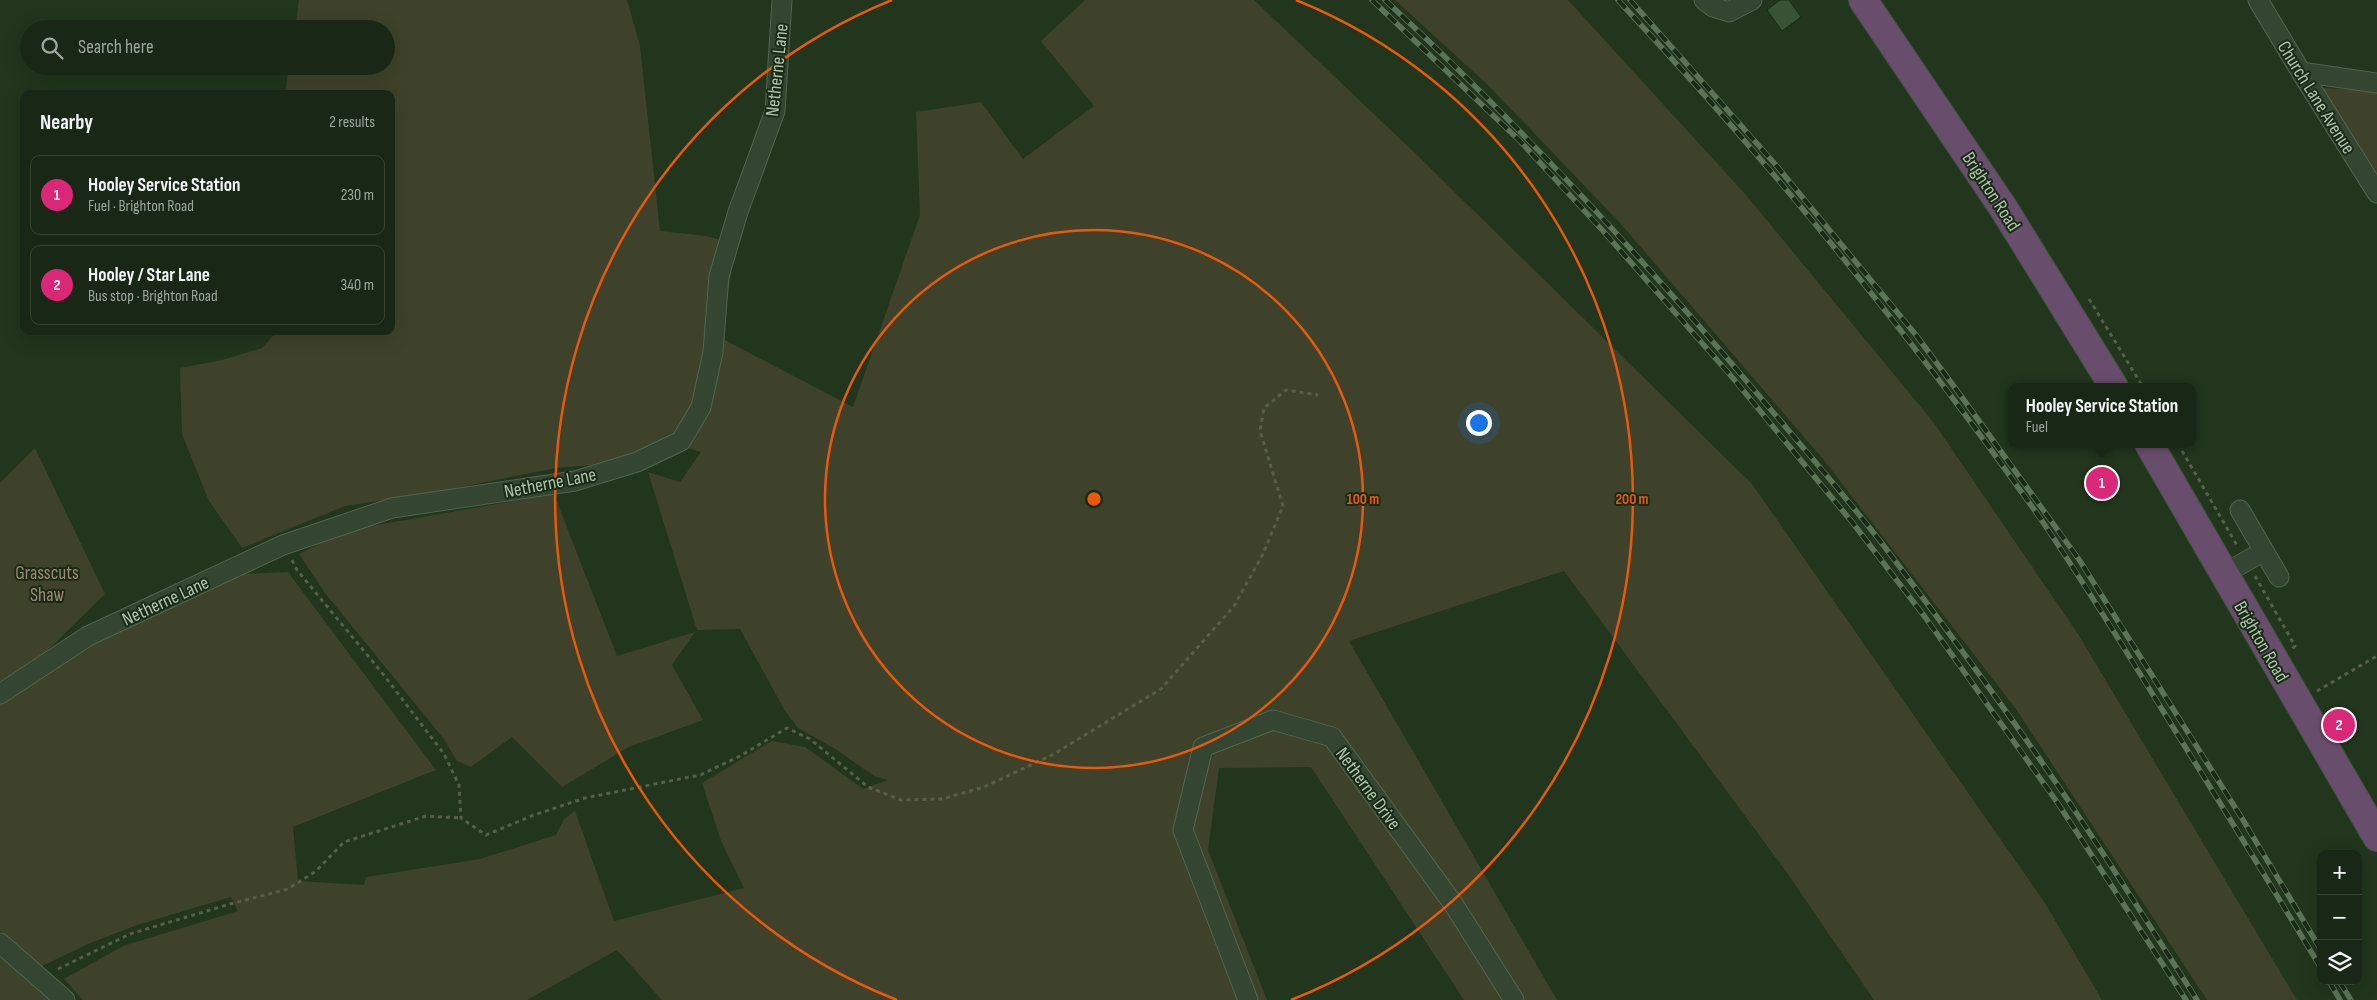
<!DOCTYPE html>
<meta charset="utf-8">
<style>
:root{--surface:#192816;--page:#263423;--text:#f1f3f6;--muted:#9fa6a1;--line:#374435;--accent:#db2777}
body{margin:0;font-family:"Sofia Sans Condensed",sans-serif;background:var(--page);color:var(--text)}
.controls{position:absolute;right:15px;bottom:15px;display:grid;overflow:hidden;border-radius:10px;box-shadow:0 5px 20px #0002}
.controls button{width:45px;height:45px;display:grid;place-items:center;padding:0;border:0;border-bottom:1px solid var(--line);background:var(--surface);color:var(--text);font:25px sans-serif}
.you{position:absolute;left:1478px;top:422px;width:18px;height:18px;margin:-12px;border:4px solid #fff;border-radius:50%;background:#1a73e8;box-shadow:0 0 0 8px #1a73e833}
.badge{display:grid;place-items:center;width:32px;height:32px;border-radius:50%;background:var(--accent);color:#fff;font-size:16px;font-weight:700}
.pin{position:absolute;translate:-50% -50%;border:2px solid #fff;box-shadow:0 1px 5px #0006}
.popup{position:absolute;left:2008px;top:383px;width:188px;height:65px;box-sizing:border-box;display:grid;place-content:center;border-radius:10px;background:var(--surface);filter:drop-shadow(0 1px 4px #0005);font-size:16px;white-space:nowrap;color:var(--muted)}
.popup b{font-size:19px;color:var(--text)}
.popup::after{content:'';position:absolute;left:50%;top:100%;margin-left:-10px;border:10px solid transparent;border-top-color:var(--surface)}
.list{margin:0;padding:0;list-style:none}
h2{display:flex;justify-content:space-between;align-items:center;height:65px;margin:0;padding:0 20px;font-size:21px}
h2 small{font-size:16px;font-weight:400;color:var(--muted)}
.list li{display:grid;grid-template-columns:32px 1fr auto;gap:15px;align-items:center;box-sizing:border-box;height:80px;margin:0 10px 10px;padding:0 10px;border:1px solid var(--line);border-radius:10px}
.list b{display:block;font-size:19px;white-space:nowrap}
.list p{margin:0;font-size:16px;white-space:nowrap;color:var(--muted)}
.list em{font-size:16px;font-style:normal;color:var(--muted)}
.icon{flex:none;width:28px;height:28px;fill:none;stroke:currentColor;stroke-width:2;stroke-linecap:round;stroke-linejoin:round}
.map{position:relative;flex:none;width:2377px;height:1000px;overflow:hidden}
.search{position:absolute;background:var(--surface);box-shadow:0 5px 20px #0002;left:20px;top:20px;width:375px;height:55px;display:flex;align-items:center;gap:12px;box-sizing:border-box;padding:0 18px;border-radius:28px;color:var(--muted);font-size:19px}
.panel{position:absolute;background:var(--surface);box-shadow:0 5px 20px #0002;left:20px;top:90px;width:375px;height:245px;border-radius:10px}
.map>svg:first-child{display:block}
.green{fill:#3e422a}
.building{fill:#385234;stroke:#1b2d18}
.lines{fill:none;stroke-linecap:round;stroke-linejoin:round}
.minor-casing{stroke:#51654e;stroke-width:21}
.highway-casing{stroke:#3e513b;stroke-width:30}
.path{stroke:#556047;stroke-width:3;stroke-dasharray:4 4;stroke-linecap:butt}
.minor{stroke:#344631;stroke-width:19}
.highway{stroke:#694d6d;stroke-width:28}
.rail-casing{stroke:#5b7357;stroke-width:5.5}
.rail{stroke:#192a17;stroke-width:4;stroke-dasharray:11;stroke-linecap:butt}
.ring{fill:none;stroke:#e8590c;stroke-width:2.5}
.labels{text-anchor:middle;stroke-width:4;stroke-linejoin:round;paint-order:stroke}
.street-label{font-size:19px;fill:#adc4aa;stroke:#192a17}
.park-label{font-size:19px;fill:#a08871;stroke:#192a17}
.centre{fill:#e8590c;stroke:#192a17;stroke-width:2.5}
.ring-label{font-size:15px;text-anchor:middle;font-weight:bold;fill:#e8590c;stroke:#192a17;stroke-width:4;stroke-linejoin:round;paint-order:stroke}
</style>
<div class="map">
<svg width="2377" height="1000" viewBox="0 0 2377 1000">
<rect width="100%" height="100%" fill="#21361d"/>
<path class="green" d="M299,0H627L640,46L660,231L706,236L737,244L719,337L853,407L920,215L916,112L981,102L1023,159L1094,106L1041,41L1085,0H1254L1418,156L1752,484L2045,903L2102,1000H1874L1785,870L1564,571L1349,641L1557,1000H1464L1311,767L1219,768L1208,850L1267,1000H662L617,950L527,1000H83L64,979L123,946L238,911L231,897L140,924L88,944L40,967L0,931V700L94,643L246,574L288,572L436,770L293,827L298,881L364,885L366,877L480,859L556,835L564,819L575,811L614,921L744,888L721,841L702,783L772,741L805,747L863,789L888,780L874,776L837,750L798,728L785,711L740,629L697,630L648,472L680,482L701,452L672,443L629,462L556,468L441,491L345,506L242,548L209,501L182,434L180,368L222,360L262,348L277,331H391V94H285L289,66H386V29H295Z
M1395,0H1568L1746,195L1934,423L2078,634L2297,1000H2207L2016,709L1823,459L1621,224L1489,86Z
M2322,88L2377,91V173Z
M35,448L105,594L0,697V483Z
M554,494L617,656L695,632L672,665L703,720L629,747L562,787L512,737L471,767L457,761L443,738L325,593L299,554L348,530Z
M0,955L56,1000H0Z"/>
<path class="building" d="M1780,0H1789L1801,17L1782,31L1767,10Z"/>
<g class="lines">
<defs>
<path id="minor" d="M1704,0L1713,7L1729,12L1752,0
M2258,0L2301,72L2377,193
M2301,72L2377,83
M2240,510L2279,577
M2224,574L2264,551
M0,694L88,636L283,545L392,508L575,481L637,462L681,441L701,407L713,352L719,276L738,212L775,111L782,0
M0,943L65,1000
M1248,1000L1183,830L1203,747L1273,720L1332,737L1454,905L1514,1000"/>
<path id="highway" d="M1863,0L2004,209L2114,387
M2149,444L2377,837"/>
</defs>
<use href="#minor" class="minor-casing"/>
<use href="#highway" class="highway-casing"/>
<path class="path" d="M2089,299L2143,387
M2178,444L2238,547
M292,560L297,570L383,674L444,754L459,785L461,818L486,835L534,815L585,798L700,775L740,756L787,728L810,739L868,787L901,800L942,799L984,787L1052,755L1161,689L1234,606L1263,554L1283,506L1260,431L1264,408L1286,390L1318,395
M2255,576L2295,646L2292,649
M2317,691L2377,656
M58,969L130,934L230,904L288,889L316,871L344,842L426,816L461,818"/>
<use href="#minor" class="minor"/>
<use href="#highway" class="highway"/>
<defs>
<path id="rail" d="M1372,0L1520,141L1604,232L1732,377L1852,522L1925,617L2057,802L2186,1000
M1385,0C1517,122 1639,254 1755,391C1798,442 1843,493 1884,546C1945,627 2006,709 2063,793C2109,861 2153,931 2197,1000
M1618,0C1770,163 1912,336 2040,518C2083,581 2123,646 2163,711C2216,796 2269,882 2321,968
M1630,0L1775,164L1916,335L1961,396L2080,561L2243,820L2321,950
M2329,981L2340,1000
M2339,981L2351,1000"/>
</defs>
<use href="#rail" class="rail-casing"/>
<use href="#rail" class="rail"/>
</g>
<g class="ring">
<circle cx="1094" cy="499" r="269"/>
<path d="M897 1000A538 538 0 0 1 892 0M1296 0A538 538 0 0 1 1291 1000"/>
</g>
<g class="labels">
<g class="street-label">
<text transform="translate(776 70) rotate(-84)" y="7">Netherne Lane</text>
<text transform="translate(2317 97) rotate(58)" y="7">Church Lane Avenue</text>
<text transform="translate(1992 191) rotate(57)" y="7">Brighton Road</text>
<text transform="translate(550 482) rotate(-11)" y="7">Netherne Lane</text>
<text transform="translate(165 600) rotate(-25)" y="7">Netherne Lane</text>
<text transform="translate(2262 641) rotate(60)" y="7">Brighton Road</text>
<text transform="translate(1369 788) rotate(54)" y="7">Netherne Drive</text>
</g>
<g class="park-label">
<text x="47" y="579">Grasscuts<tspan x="47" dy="22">Shaw</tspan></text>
</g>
</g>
<circle cx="1094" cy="499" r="8" class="centre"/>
<g class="ring-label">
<text x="1363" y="504">100 m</text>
<text x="1632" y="504">200 m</text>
</g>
</svg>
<div class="controls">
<button>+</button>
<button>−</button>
<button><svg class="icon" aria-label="layers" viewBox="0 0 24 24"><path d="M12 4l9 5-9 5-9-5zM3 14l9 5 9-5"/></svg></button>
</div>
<div class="you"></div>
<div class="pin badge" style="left:2102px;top:483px">1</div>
<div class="popup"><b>Hooley Service Station</b>Fuel</div>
<div class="pin badge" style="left:2339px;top:725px">2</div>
<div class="search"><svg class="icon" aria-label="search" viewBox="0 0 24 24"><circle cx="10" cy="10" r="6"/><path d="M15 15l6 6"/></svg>Search here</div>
<section class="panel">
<h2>Nearby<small>2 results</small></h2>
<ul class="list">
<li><span class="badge">1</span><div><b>Hooley Service Station</b><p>Fuel · Brighton Road</p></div><em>230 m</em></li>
<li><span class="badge">2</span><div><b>Hooley / Star Lane</b><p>Bus stop · Brighton Road</p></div><em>340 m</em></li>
</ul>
</section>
</div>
